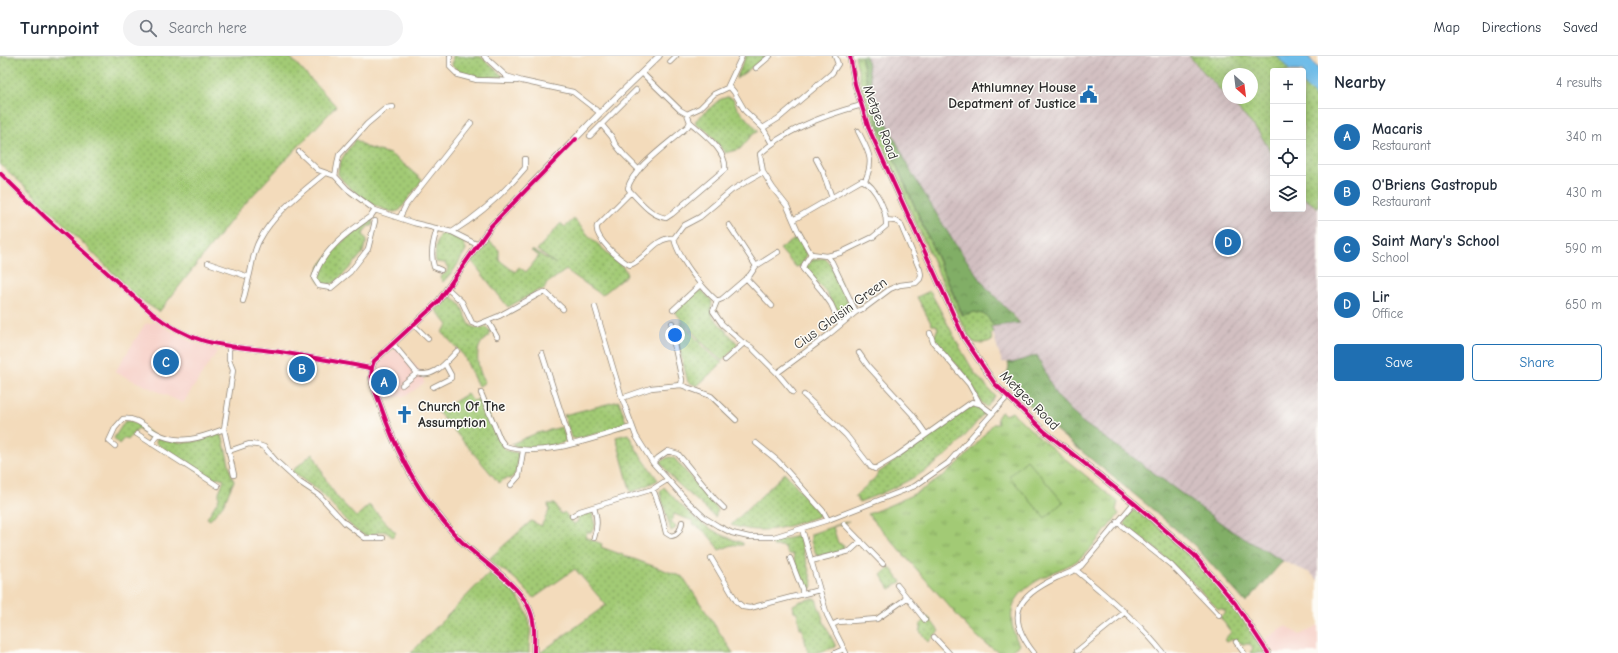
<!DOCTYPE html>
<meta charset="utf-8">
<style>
:root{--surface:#fff;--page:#f2f2f3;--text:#1f2937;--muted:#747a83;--line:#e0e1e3;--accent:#1f6fb2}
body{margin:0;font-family:"Comic Neue",sans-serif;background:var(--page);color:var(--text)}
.controls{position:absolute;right:12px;top:12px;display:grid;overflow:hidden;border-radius:4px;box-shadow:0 4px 16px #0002}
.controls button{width:36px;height:36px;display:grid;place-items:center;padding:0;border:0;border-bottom:1px solid var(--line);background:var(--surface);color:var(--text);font:20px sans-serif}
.compass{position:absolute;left:1222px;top:12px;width:36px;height:36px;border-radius:50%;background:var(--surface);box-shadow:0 4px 16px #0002;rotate:152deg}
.you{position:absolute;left:675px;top:279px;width:14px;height:14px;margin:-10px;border:3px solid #fff;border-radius:50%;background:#1a73e8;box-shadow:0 0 0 6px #1a73e833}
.badge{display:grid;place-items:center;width:26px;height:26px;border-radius:50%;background:var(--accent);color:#fff;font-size:13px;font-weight:700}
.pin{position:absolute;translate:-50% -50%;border:2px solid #fff;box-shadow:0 1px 4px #0006}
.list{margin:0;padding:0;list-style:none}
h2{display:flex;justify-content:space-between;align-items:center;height:52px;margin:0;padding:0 16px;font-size:17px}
h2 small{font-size:13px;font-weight:400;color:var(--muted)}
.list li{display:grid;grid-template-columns:26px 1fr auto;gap:12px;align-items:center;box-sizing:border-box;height:56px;padding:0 16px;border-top:1px solid var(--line)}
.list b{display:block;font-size:15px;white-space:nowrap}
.list p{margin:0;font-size:13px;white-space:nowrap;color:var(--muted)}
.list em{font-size:13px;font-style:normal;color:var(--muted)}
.actions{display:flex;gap:8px;padding:12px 16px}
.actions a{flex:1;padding:9px 0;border:1px solid var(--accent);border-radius:4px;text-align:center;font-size:14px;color:var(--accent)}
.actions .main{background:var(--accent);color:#fff}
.icon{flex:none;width:22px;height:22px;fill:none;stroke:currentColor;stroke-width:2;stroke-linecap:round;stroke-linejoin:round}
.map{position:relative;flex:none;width:1318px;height:597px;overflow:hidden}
header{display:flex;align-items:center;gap:24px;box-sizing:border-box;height:56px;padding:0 20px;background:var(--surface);border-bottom:1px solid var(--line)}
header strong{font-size:19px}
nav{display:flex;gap:22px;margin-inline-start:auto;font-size:14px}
.search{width:280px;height:36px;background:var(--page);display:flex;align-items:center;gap:10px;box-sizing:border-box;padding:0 14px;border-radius:22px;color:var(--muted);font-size:15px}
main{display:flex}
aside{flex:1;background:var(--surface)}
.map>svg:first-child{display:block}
.built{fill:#f7d1c9}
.industrial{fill:url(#industrial-furrows)}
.grass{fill:url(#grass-dots);stroke:#667a50;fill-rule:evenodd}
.forest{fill:url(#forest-crowns);stroke:#566c48}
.park{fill:url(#park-tufts);stroke:#667a50}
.pitch{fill:#a2ca75;stroke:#667a50}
.water{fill:#6fbeea;stroke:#4d748a}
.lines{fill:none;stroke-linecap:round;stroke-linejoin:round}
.minor-casing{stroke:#8f8373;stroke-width:6}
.tertiary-casing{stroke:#8f8373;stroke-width:7}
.minor{stroke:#fff;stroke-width:4.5}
.tertiary{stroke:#fff;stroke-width:5.5}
.cycleway-casing{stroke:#fdfcf7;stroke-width:6}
.cycleway{stroke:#d6006c;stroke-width:4}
.labels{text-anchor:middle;stroke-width:3;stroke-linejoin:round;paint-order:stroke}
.poi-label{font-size:14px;font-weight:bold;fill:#2b2b2b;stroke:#fdfcf7;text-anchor:end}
.street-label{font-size:14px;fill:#2b2b2b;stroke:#fdfcf7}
</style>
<header>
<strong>Turnpoint</strong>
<div class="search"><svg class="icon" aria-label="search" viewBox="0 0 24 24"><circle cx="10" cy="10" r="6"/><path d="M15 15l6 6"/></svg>Search here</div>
<nav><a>Map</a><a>Directions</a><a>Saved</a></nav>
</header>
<main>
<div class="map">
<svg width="1318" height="597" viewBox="0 0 1318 597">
<defs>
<pattern id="industrial-furrows" width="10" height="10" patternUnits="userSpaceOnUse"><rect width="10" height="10" fill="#d2bfc1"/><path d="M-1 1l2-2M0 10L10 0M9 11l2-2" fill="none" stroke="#b4a4a6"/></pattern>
<pattern id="grass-dots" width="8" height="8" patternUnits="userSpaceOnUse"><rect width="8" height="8" fill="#a2ca75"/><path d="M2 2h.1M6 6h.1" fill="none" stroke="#84a460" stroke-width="1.8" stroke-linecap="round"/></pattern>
<pattern id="forest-crowns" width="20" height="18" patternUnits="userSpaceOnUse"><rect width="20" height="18" fill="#81ae66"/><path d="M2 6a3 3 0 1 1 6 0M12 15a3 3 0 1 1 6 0" fill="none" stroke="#6a8e54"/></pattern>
<pattern id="park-tufts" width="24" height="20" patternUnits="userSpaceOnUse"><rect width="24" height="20" fill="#a2ca75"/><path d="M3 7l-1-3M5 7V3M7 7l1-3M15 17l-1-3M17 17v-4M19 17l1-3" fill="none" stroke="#84a460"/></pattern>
</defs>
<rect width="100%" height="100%" fill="#fdfcf7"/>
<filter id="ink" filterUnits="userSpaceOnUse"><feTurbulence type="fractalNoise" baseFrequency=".025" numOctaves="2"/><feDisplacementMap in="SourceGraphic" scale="8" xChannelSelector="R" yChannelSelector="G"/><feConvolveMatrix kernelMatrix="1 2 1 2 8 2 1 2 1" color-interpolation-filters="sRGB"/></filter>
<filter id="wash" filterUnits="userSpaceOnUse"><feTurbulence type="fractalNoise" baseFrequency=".012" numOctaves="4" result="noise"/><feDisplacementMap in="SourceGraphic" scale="16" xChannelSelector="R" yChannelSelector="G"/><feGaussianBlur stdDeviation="0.9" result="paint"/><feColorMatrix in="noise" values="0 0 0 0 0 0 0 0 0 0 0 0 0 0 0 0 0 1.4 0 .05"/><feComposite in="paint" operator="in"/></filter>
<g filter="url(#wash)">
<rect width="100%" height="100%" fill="#f3dbbb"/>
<path class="built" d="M156,266L180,280L197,288L216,293L217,296L183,347L115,316L145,268Z
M398,291L423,318L424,327L406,340L385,342L374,310L384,301Z
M1318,569V597H1273L1266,586V582L1287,570L1300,579Z"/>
<path class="industrial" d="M866,0H1189L1259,76L1273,100V153H1303V141L1318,153V524L1310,517L1283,505L1233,476L1131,400L1082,366L1056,339L1037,299L1013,307L1002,306L991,271L1020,266L986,231L953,185L910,114L874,40Z"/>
<path class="grass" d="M0,0H289L336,50L240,153L159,256L137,241L43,147L0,108Z
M453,0L481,1L504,21C484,21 467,25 452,9Z
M746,0H767L736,23Z
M855,0H861L870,40L877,65L962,259L975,256L986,259L994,270L991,271L993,277L991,278L992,285C984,286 977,290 971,284L956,256L873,71L863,39Z
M1189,0H1277L1290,15H1273V100L1259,76ZM1228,18H1252V42H1228Z
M1303,28L1318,43V152L1303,141Z
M727,41L733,43L737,52L758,75L751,80L740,93L725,97L707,75L697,69L695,65L719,44Z
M356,83L365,91L390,98L400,105L422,124L400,154L395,156C378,155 347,133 338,118C339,103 347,95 356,83Z
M574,163L589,180L624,212L627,219L602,239L566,214L546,228L544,234H539L508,251L471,204L484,185L491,187L499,194V204L515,216L519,211L526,216L539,200L531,195L532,194L556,208L537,194L561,167L565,171Z
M371,164H373L372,170H368L363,178L367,184C366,188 365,192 363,196C361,200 339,224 334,227C330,229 322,229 319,226C305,211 361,170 371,164Z
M445,177L463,185L466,194L454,214L443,226L440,221L447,216L448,212L445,207L436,206C434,198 436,186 440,178Z
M798,181L807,199L801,210L796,211L780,193Z
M824,202C834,208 847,244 852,256L843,263L840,262L837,254L827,238L806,214V211L812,204Z
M702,234L712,245L711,256L713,261L738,288L722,305L709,294L674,255L694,238Z
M930,235L963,297L974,316L995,340L987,351L981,346L967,321L934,282L938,272L936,269H932L917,241Z
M448,238L460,248L470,269L475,272L486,271L490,275L489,281C472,287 477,314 485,326L478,331L464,300L442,276L448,269L435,253Z
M681,265L706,294L722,307L697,330L688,326L677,284L676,275L682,271Z
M467,338L473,345L480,343L484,347L499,385L503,391L508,395L518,397C517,407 519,419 509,423L506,422L499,427L438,356Z
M619,345L626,366V370L576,383L571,381L564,359Z
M971,350L979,351L985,356C974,369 963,384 950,396C924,419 892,434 859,446L855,440L875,422L878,417Z
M125,365H132L153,379L151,382H148L145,378V376L138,372L128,384L124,382L119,388L114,382Z
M562,371L566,384L563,387C546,390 527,396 511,388L537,377Z
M218,378L222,380L223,383L232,421L234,425L223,449L210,464L207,462L219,443V436L224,424L218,421L215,423L210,422L157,388L156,385L158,382C164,382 171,386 177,386C192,388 205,383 218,378Z
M628,378L638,396L658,424L631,437L616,381Z
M313,397L328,428L338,442L356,461L369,449L396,477L392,481C379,467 376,484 364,479C350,473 334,449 322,438C312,429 301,424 292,415Z
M669,401L674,402L715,450L718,454L715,461L675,425L660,406Z
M785,417L818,455L819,460C787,471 765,480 731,469Z
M664,431C689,459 706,475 743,487V489H732L719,494C713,484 704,472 692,468L693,465L674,458L671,467L674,468L676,472L671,475L660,437L661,434Z
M548,448H555L559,456L562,458L564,456L574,468L578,465L577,459L590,456L592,457L595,470L591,476H587L585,481L602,488L601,491L683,521L733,597H540L606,549L575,513L534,542C527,536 522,529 515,523C507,515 496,512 490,502L531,465L541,470L549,455Z
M1133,455H1136L1145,460L1186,495L1225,538L1266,597H1250L1253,592L1250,588H1242C1236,583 1234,582 1227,586L1224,584L1231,576L1220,561L1226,557L1223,553H1218L1192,526L1153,491L1126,470L1125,467L1128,459Z
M849,465L833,471L838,487L844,489L843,495L817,500L811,486V478Z
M799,480L813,529L812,532L806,533L795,507L793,498H788L785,491L781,490H773L771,486Z
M890,511L901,526L890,533L881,519Z
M489,517C508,528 526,546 530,569C531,578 528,588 529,597H411Z
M810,543H816L824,566L836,591L816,597H808L802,572H800L797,556L794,555L793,549L801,545Z
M928,561L939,575L928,586L919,574L922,572L919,569Z"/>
<path class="forest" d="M861,0H866L874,40L910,114L953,185L986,231L1020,267L994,270L986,259L975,256L963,259L877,65L870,40Z
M1037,299L1056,339L1082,366L1131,400L1233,476L1283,505L1246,547L1194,489L1152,453L1042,363L1002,321C1008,317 1010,313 1008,306L1013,307Z"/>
<path class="park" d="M1001,356L1006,359L1012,356L1042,384L1118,446L1116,454L1119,458C1106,473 1094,491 1078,504C1071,509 1062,512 1054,516C1019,532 1000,550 1019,589L1008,597H999L986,588L970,574L868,458C899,446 929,433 954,411C969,399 981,382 993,368H998L997,362Z"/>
<path class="pitch" d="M1027,404L1063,446L1045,462L1009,420Z"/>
<path class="water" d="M1277,0H1308L1318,13V43L1303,28V15H1290Z"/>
</g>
<g filter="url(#ink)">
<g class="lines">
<defs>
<path id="minor" d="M450,0V11L458,19L477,24L517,25
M484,0L506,20L522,25L573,36L600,57
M670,6L676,0
M756,12L770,0
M642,17L680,54L687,58L700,52L714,38L727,32L742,0
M729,30L734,36L745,55L763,72L772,88
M687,58L690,66L688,70C672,85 632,112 628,132L630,135C641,146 650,159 666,162L672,158L725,113C727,94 702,77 690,66
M602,69L612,81L615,88L624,99L639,114
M763,72L779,62L832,17L838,8L835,0
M858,75C868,95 875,103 865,125
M590,80L636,34
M299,96L318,114L335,120L347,133L375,154L414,167L452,176L478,189
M816,103L823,116L832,142
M763,116L732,134L700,161L683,170L674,182C678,202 702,232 717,245L713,255L722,268L742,286L751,291L777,317L793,336
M0,117L45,161L152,257C196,292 227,289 280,296C310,301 340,306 370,312
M335,120L339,99L367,68L386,52L393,51
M631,136L597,170C594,182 620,204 630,209C647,203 654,181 674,182
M375,154L371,160C348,176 322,194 314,222L319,230L331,232L350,216L368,193L375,165
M400,161L406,149L471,67
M793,164L862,124C876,131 887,154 886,170L873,181L840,197L827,200
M729,169L756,210
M437,173C433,186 430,198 434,211L441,214
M452,176C481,158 503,138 525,112V103
M811,198L804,209L803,213L821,234L831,248L840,268
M208,207L249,221C252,210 253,196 259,185C273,158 302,136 325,117
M746,222L772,250
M448,233L462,246L472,267L477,269L499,260L539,238L545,236L563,253
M243,245L249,221
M717,245L722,243L750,219L756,210L778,196
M595,251L622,342
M673,254L701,228
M856,256L832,206L827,200L811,198L798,175L787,150L773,132L763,116L760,98C785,74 828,58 862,49
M488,265L497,281
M672,267L671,274L682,324L681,329
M414,269L428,283
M930,277L933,286L969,328L980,348
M393,288L417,317C434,323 446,306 457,295
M229,291V304L233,314L224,373L234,419
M542,297L571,388
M859,297L868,310L912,358L926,378
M725,304L744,287
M777,317L827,280L856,256L866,251L890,233L900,229L916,227L920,223L921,219L920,214L900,167L895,165L886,164
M402,329L417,317
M433,331L451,322V319L445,308
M481,337L500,383L505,390C543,403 594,381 632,371
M804,339L846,379L871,411L875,413L895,401L972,346L980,348L992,357
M137,378L218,430
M756,387L778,405L823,455L828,464
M152,388L157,378
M115,390L109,385L115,372L123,363C136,361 145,371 156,377C180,390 200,382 224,373
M229,395L249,388L258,389L264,391L276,405L298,425L319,439L345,467L365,482H383
M653,407L688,446L705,462L718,470L732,477L749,481H774L828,464L915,430L948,407L1008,340
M511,429L519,420L523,395
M653,433L660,452L666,477L671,480C679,479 681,473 682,466
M594,451C597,462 598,470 594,482
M724,452L714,442L678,398L668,395L658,402L653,407L636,380L622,342L651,332L681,329L711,340L736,364
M572,460L580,455L653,433L667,424
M1117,466L1171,509L1219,559
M844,468L883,508
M802,473L827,559L846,597
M711,502L737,546L743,551L750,552L819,534
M790,502L802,533V538
M811,505L850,495L861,485
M1076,514C1107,541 1138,565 1163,597
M897,529L925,564
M832,569L838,566L877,563L907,542
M934,581L949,597
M1236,586L1244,597
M1077,595L1125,556
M835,597L844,593
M1034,597C1005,560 1016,541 1056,522C1065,518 1074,516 1081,510L1134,447"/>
<path id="tertiary" d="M850,0L855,28L869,73L964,282L995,328L1044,375L1134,447L1194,499L1235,547L1268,597
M534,597C534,581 536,565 528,550C516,526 481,505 461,485C424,447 398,401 381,351C376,336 367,320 374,305L437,247L491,170L600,57L659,0"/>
</defs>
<use href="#minor" class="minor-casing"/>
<use href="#tertiary" class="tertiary-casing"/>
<use href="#minor" class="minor"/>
<use href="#tertiary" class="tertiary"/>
<defs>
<path id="cycleway" d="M850,0L855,28L869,73L964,282L995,328L1044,375L1134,447L1194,499L1235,547L1268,597
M0,117L45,161L152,257C196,292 227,289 280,296C310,301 340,306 370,312
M534,597C534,581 536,565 528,550C516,526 481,505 461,485C424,447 398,401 381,351C376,336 367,320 374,305L437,247L491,170L576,83"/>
</defs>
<use href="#cycleway" class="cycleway-casing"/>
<use href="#cycleway" class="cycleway"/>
</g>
</g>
<defs>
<symbol id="civic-bare" viewBox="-9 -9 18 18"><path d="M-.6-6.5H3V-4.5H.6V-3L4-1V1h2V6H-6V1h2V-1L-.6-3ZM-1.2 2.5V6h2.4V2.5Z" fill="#1f6fb2" stroke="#fdfcf7" stroke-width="2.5" paint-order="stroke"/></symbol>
<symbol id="church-bare" viewBox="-9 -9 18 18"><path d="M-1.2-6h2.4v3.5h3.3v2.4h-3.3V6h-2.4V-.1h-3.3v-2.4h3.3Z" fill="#1f6fb2" stroke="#fdfcf7" stroke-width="2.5" paint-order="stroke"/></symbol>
</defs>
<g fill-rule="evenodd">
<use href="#civic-bare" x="1076" y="26" width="25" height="25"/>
<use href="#church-bare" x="392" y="346" width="25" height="25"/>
</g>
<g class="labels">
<g class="poi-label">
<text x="1076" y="36">Athlumney House<tspan x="1076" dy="16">Depatment of Justice</tspan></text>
<text x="418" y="355" text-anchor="start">Church Of The<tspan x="418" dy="16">Assumption</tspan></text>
</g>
<g class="street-label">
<text transform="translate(881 66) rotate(70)" y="5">Metges Road</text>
<text transform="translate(840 257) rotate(-36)" y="5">Cius Glaisin Green</text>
<text transform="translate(1030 344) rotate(45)" y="5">Metges Road</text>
</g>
</g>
</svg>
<div class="controls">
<button>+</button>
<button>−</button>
<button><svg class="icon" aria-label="locate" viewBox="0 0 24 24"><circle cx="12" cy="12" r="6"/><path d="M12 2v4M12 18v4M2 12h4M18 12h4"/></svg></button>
<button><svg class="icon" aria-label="layers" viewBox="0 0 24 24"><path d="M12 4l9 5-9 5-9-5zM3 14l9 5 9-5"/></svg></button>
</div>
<svg class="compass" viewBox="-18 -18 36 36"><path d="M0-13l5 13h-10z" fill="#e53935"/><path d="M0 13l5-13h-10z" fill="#747a83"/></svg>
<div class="you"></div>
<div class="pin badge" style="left:384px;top:326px">A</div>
<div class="pin badge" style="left:302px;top:313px">B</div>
<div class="pin badge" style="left:166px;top:306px">C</div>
<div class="pin badge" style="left:1228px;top:186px">D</div>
</div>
<aside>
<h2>Nearby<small>4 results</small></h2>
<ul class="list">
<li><span class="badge">A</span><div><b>Macaris</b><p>Restaurant</p></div><em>340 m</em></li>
<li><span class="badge">B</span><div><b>O'Briens Gastropub</b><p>Restaurant</p></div><em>430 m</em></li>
<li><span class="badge">C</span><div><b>Saint Mary's School</b><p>School</p></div><em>590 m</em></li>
<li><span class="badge">D</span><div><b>Lir</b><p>Office</p></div><em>650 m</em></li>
</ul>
<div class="actions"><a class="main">Save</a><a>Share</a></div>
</aside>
</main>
